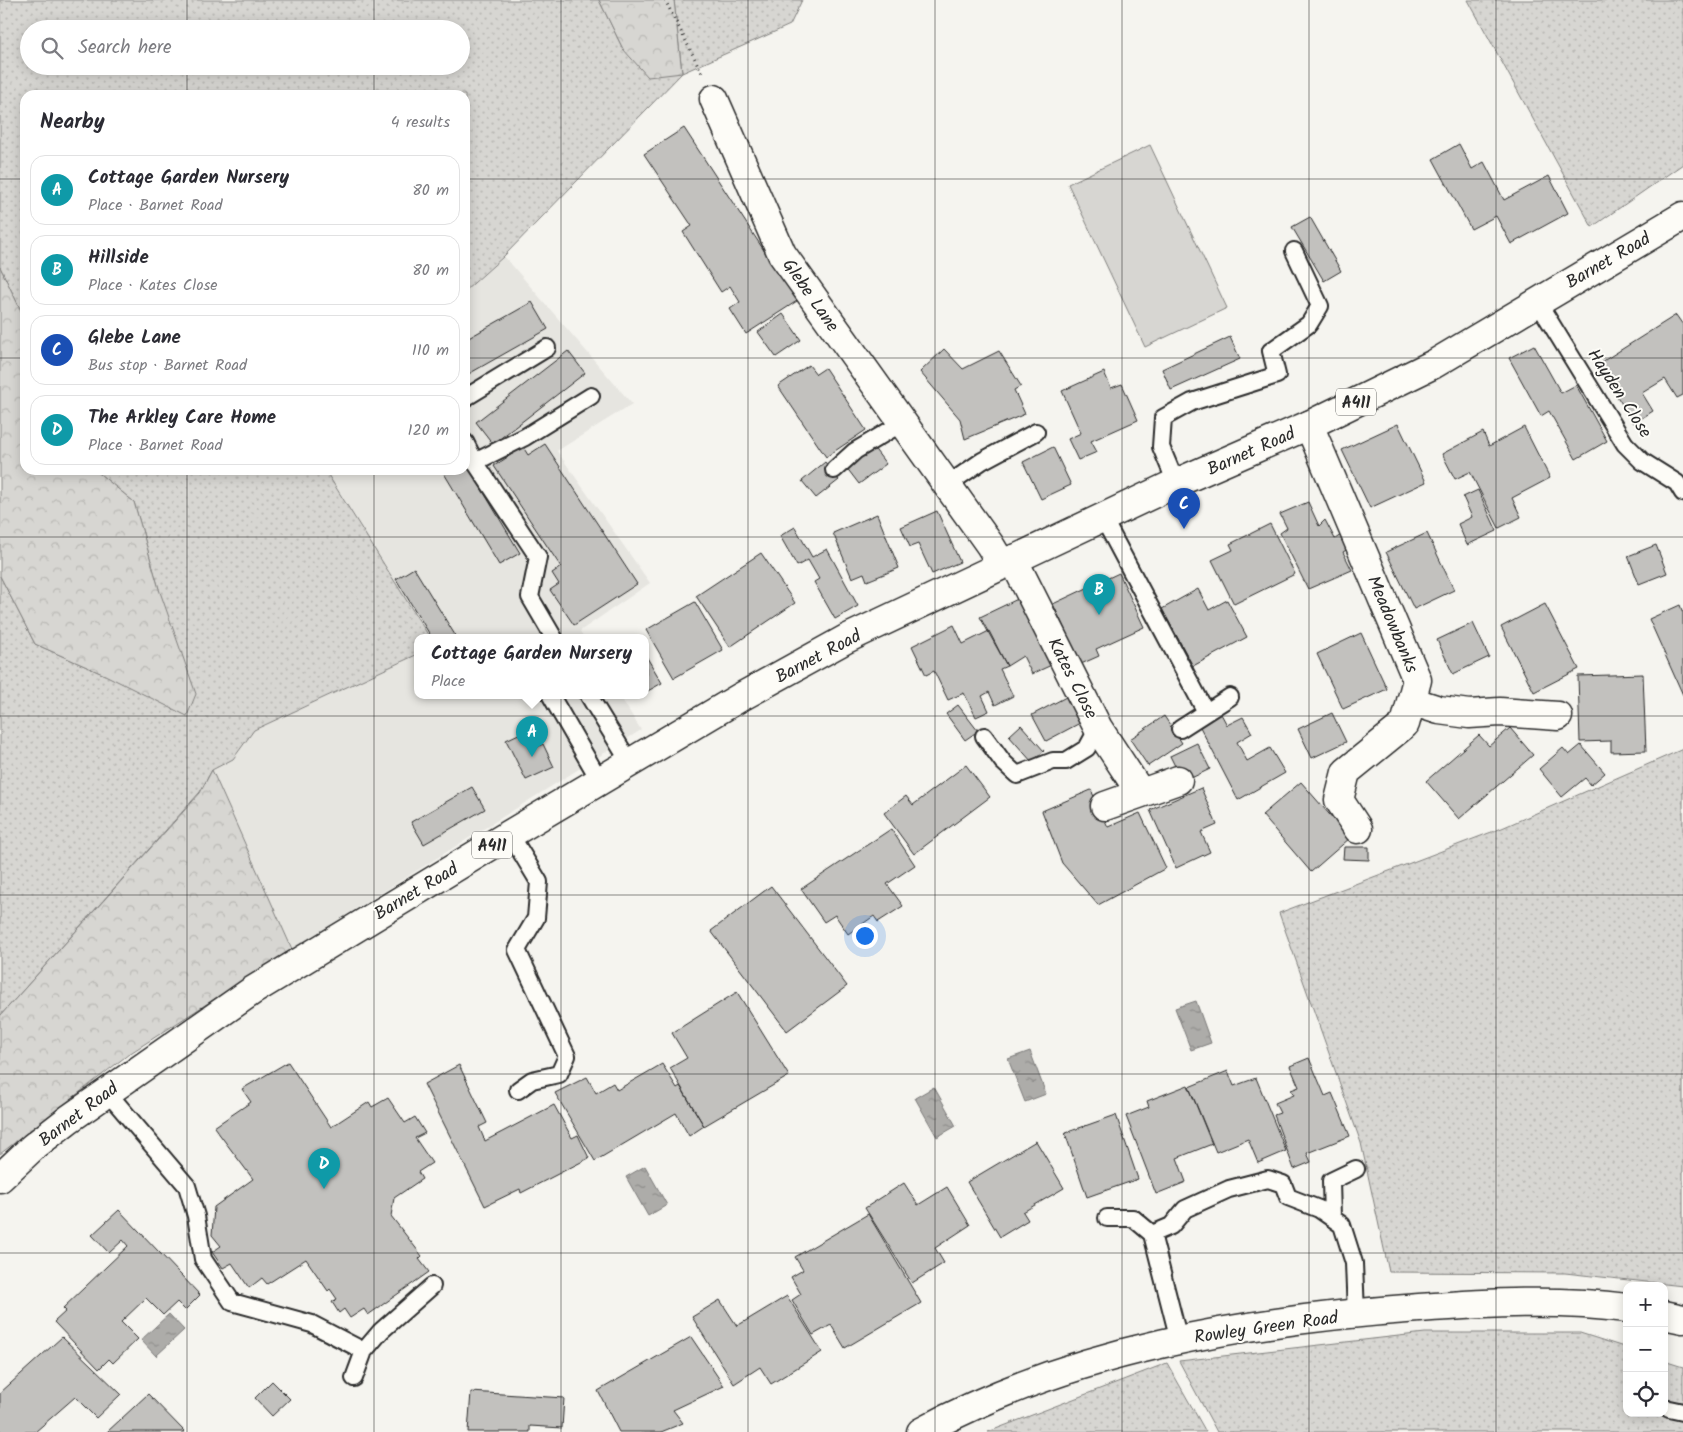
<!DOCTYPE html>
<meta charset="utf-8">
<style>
:root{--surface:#fff;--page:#f2f2f3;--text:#2b2b33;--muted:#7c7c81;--line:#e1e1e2;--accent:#b45309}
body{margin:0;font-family:Kalam,sans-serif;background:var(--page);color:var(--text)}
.controls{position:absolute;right:15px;bottom:15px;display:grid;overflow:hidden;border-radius:10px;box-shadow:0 2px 12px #0003}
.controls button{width:45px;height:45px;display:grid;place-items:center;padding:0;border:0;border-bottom:1px solid var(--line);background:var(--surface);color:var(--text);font:25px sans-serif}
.you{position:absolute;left:864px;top:935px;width:18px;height:18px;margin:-12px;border:4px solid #fff;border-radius:50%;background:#1a73e8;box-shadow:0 0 0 8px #1a73e833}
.badge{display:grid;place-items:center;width:32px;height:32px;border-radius:50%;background:var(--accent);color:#fff;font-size:16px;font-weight:700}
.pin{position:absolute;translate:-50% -41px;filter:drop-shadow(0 1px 2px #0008)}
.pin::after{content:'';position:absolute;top:26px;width:18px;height:15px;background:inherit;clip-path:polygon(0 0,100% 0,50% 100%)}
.popup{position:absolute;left:414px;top:634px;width:235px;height:65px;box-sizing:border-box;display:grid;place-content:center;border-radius:10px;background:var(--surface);filter:drop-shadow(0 1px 4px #0005);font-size:16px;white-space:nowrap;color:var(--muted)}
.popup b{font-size:19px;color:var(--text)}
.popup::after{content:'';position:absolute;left:50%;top:100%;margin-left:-10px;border:10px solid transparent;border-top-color:var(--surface)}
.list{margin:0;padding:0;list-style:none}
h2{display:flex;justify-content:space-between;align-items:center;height:65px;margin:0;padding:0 20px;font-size:21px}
h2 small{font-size:16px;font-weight:400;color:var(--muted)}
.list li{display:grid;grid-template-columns:32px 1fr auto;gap:15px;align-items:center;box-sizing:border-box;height:70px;margin:0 10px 10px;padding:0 10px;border:1px solid var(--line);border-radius:15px}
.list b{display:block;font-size:19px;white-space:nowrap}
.list p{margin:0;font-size:16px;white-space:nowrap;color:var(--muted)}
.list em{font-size:16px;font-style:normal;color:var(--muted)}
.icon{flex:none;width:28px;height:28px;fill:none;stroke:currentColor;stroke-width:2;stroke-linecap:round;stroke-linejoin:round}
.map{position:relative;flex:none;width:1683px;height:1432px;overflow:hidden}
.search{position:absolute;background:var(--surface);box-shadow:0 2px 12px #0003;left:20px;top:20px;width:450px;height:55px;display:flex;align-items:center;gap:12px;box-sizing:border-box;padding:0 18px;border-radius:28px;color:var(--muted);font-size:19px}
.panel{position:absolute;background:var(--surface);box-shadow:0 2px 12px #0003;left:20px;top:90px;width:450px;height:385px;border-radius:15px}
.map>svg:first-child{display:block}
.built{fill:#e6e5e0}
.grass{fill:url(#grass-dots);stroke:#81807e;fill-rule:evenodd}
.forest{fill:url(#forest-crowns);stroke:#81807e}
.pitch{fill:#d7d6d2;stroke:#81807e}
.water{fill:url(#water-ripples);stroke:#797877}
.building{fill:#c2c1be;stroke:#2b2b2b}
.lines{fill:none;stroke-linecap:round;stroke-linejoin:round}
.lane-casing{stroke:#2b2b2b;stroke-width:20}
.street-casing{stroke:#2b2b2b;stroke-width:31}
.secondary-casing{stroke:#2b2b2b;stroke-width:31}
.primary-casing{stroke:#2b2b2b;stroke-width:31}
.path{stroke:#2b2b2b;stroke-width:3;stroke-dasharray:1 4;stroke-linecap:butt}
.lane{stroke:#fdfcf7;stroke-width:16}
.street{stroke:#fdfcf7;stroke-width:28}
.secondary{stroke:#fdfcf7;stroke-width:28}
.primary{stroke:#fdfcf7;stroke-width:28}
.grid{fill:none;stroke:#2b2b2b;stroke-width:1;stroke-opacity:0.55}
.labels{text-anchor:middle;stroke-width:4;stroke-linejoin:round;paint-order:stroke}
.shield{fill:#fdfcf7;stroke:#6a6a68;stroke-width:1}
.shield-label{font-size:16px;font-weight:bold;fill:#2b2b2b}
.street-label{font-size:18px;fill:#2b2b2b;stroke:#fdfcf7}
</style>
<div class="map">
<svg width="1683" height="1432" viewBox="0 0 1683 1432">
<defs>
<pattern id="grass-dots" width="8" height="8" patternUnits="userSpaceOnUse" patternTransform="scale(1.25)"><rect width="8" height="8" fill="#d7d6d2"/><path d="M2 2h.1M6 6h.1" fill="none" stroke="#b9b8b4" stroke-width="1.8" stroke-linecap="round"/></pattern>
<pattern id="forest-crowns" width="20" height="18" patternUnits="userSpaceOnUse" patternTransform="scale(1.25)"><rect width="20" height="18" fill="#d7d6d2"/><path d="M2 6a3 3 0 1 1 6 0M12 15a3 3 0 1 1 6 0" fill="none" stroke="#b9b8b4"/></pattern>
<pattern id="water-ripples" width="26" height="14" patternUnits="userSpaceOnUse" patternTransform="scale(1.25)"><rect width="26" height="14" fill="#adaca9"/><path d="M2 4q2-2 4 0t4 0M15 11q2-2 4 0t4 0" fill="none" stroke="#8d8c8a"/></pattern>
</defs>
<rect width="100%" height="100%" fill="#f5f4ef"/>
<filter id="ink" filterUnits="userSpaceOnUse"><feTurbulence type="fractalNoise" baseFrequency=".02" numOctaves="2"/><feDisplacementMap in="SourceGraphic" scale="10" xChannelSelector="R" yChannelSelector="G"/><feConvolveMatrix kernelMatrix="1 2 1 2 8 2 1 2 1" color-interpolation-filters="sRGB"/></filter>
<g filter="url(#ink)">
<path class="built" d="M504,256L632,404L557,451L650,583L580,631L584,638H430L325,470H465V291Z
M418,654V696H620L641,730L292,949L212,770L233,759L254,730Z"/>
<path class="grass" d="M0,0H599L623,49L682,72L674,0H802L790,25L682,73L503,257L465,291V95H25V319L0,267ZM29,29H461V66H29Z
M1468,0H1683V164L1592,227Z
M95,470H325L430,638H418V654L254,730L233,759L212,770L200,792L0,1016V576L35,644L105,675L159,589L134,502Z
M1683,749V1286L1565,1273L1389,1272L1361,1143L1279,913L1502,828Z
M1425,1333H1580L1627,1348V1413H1664V1361L1683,1367V1432H1217L1179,1361Z
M1167,1363L1206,1432H988Z"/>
<path class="forest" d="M599,0H674L682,73L648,77L623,49Z
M0,267L25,319V470H95L134,502L159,589L196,694L187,716L105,675L35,644L0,576Z
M212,770L292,949L129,1054L0,1154V1016L200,793Z"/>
<path class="pitch" d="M1150,145L1227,308L1145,347L1068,184Z"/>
<path class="water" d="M1196,1001L1211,1043L1191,1050L1175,1008Z
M1030,1051L1046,1094L1025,1102L1008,1059Z
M934,1087L956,1126L937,1137L915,1098Z
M645,1166L667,1205L648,1216L626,1177Z
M169,1314L184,1330L156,1356L141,1340Z"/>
<path class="building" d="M684,128L797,301L746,334L730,309L740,302L730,286L721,292L683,232L692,226L644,154Z
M1459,144L1472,169L1484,162L1504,200L1549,176L1568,213L1511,244L1496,216L1471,229L1433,159Z
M1310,217L1341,271L1324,281L1292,227Z
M532,302L548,329L465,376V340Z
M783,314L801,340L776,357L758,332Z
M1676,315L1683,325V395L1677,398L1665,379L1642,393L1653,411L1634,423L1597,365Z
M1230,337L1240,359L1171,390L1162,369Z
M1534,345L1561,393L1576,385L1607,441L1576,459L1549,411L1541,416L1509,358Z
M944,349L963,369L999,351L1021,386L1014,390L1025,414L965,439L960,419L920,372Z
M568,351L585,373L493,444L476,422Z
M809,365L816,374L825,368L866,430L826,457L778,386Z
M1104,372L1111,388L1122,384L1138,420L1091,441L1097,452L1078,460L1068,439L1081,433L1062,391Z
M1398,424L1426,482L1370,508L1342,450Z
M1524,427L1550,478L1512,498L1521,517L1499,528L1470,472L1455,479L1442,454L1483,432L1489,446Z
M545,444L637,584L574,625L550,590L559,584L552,573L561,567L494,466L523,447L528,455Z
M873,447L886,464L859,484L846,467Z
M1053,447L1071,485L1041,499L1023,462Z
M465,461L520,553L499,565L442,470H465Z
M825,462L839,480L816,498L802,481Z
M1478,490L1497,531L1467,545L1458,524L1472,517L1463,497Z
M1308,502L1319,526L1325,520L1335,539L1341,535L1348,549L1343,552L1352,570L1308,589L1280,533L1287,528L1280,514Z
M937,511L960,562L932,574L918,544L910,547L901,527Z
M877,514L899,568L867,581L864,573L852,578L833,533Z
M1270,524L1295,574L1234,604L1212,560L1233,550L1230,544Z
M795,527L812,557L827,549L858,606L835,619L814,582L819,579L808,560L797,566L780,536Z
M1427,533L1454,590L1414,609L1386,552Z
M1656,545L1667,573L1639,584L1628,556Z
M761,553L795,603L730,647L696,596Z
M414,568L455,635L449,638H432L396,579Z
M1119,573L1144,627L1096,649L1099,656L1081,664L1053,604Z
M1198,589L1209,610L1227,600L1247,637L1193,666L1162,609Z
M1026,595L1058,662L1032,674L1023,656L1007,666L980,617Z
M695,602L723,650L674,678L646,630Z
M1545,604L1579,669L1534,692L1501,627Z
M1680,605L1683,613V695L1649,619Z
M1473,623L1489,657L1453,674L1437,640Z
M954,625L963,644L989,631L1007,666L1000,669L1013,696L995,705L989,692L982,696L989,711L976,717L964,693L948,700L934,671L926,675L912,646Z
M1361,633L1387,689L1343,709L1317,654Z
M646,656L662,683L646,692Z
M1643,674L1646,751L1611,752V741L1580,742L1578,676Z
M1066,697L1080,723L1046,741L1032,715Z
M958,705L978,731L965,740L946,714Z
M1220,712L1227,725L1243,717L1252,733L1237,742L1247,761L1270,748L1285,773L1238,800L1199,725Z
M1332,713L1346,742L1312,758L1298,729Z
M1164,716L1182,743L1148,766L1130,739Z
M1021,725L1044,751L1032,762L1009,736Z
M1510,728L1533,755L1459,819L1426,781L1479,735L1489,746Z
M525,731L534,748L543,744L554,767L526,780L506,740Z
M1197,743L1210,769L1183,782L1170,756Z
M1581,745L1605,773L1591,785L1585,778L1562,797L1539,769L1563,748L1569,755Z
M966,765L990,797L914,854L884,813L906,796L913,805Z
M1301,782L1350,838L1311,872L1262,815Z
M472,787L485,809L424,844L411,822Z
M1201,788L1217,825L1201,832L1210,852L1176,868L1150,810Z
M1091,790L1108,827L1140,813L1166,868L1098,905L1062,863L1042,811Z
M891,829L915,865L887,884L903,906L878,922L874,916L848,934L835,915L824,922L801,889Z
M1344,847H1369V860L1343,859Z
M771,886L847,986L787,1031L711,931Z
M737,992L789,1076L704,1126L670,1068L687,1058L672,1033Z
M1309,1058L1325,1096L1332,1093L1350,1136L1307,1153L1311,1162L1294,1169L1274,1115L1280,1113L1275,1103L1294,1095L1291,1090L1299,1087L1290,1066Z
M288,1062L331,1127L369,1102L372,1107L388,1098L405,1123L415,1117L425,1133L415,1138L432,1163L418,1172L422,1179L394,1198L391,1216L422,1256L419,1259L429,1272L368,1315L364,1309L350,1318L344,1309L339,1313L332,1302L337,1299L330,1289L328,1291L306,1259L267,1284L262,1278L249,1288L232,1263L223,1268L212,1252L221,1246L212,1235L214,1207L253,1179L214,1127L251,1102L242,1089Z
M662,1064L677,1088L680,1086L704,1126L689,1136L676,1113L595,1161L555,1093L587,1077L596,1093L613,1083L617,1090Z
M459,1065L487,1123L479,1127L485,1141L554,1105L572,1138L578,1135L589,1158L521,1193L520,1189L485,1206L424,1084Z
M1228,1071L1234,1086L1256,1078L1286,1151L1258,1163L1248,1139L1216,1152L1189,1087Z
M1188,1085L1212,1144L1177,1158L1186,1182L1156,1194L1126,1116L1149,1107L1147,1101Z
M1116,1115L1138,1179L1087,1197L1065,1133Z
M1036,1141L1064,1188L1023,1212L1028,1220L1000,1237L967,1182Z
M904,1183L918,1205L947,1187L970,1225L935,1248L944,1263L912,1283L865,1208Z
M119,1210L200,1295L185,1310L177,1302L163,1315L146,1298L121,1322L138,1339L113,1363L109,1359L99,1369L54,1322L66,1311L63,1308L128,1246L123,1240L109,1253L92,1235Z
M868,1214L921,1303L845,1348L831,1325L813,1335L792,1300L801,1294L791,1277L803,1270L795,1257Z
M787,1296L822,1352L771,1384L760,1367L734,1384L692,1317L720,1300L737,1326Z
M62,1337L121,1394L96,1418L75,1397L35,1432H0V1393Z
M691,1337L724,1386L673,1410L683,1423L661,1432H619L598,1391Z
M272,1381L290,1399L272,1416L255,1398Z
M471,1392L564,1398L562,1428L530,1426V1432H468Z
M148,1394L185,1432H107Z"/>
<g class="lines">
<defs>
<path id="lane" d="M1537,301L1625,444L1642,461L1677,483L1683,493
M465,398L547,348
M465,442L475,462L538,557L530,597L554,638
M475,462L525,437L591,396
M834,470L855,451L902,423
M1176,483L1161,447L1163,418L1192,402L1277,375L1271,351L1309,324L1320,306L1294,251
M947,485L982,461L1036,432
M1103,518L1206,712
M551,696L600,781
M589,696L630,763
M1180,729L1230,697
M984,736L1003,762L1017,775L1053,761H1066L1087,748L1098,728
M510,834L539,882L536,918L517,950L567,1056L559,1074L532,1080L518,1090
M107,1092L187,1186L196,1216L203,1259L232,1302L312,1324L364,1351
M1107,1218H1133L1152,1234L1179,1340
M1332,1218L1331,1181L1356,1169
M1152,1234L1171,1226L1185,1209L1229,1189L1268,1179L1283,1184L1288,1197L1319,1209L1342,1225L1354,1263L1356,1314
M354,1378L364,1351L381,1331L432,1286
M1669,1409L1683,1412"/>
<path id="street" d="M714,99L782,254L990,545L1002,565
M1309,425L1417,680L1405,724L1346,772L1339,800L1358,829
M1013,559L1098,728L1140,792
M1411,701L1439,710L1469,714L1500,712L1558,716
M1105,806L1178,780"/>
<path id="secondary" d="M1664,1315L1683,1319
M921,1432C1073,1349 1248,1320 1419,1308C1488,1303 1558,1299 1627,1308"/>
<path id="primary" d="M0,1178L33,1147L69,1119L252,991L510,834L739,698L846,639L1176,483L1309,425L1434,364L1683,216"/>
</defs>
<use href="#lane" class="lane-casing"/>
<use href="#street" class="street-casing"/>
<use href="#secondary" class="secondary-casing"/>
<use href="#primary" class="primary-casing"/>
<path class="path" d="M665,0L702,73"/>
<use href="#lane" class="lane"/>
<use href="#street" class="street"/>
<use href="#secondary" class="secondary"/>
<use href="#primary" class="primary"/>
</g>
</g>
<path class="grid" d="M187,0V29M374,0V29M561,0V1432M748,0V1432M935,0V1432M1122,0V1432M1309,0V1432M1496,0V1432M187,66V95M374,66V95M0,179H25M465,179H1683M0,358H25M465,358H1683M187,470V1432M374,470V1432M0,537H1683M0,716H1683M0,895H1683M0,1074H1683M0,1253H1683"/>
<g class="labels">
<g class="shield">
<rect x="1336" y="388.5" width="40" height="27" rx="4"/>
<rect x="472" y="831.5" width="40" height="27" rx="4"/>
</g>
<g class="shield-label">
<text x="1356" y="408">A411</text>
<text x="492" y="851">A411</text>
</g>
<g class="street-label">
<text transform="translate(1608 260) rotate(-30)" y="6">Barnet Road</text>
<text transform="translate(811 295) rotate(55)" y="6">Glebe Lane</text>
<text transform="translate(1620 393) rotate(57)" y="6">Hayden Close</text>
<text transform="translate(1251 451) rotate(-24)" y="6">Barnet Road</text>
<text transform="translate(1393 624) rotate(67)" y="6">Meadowbanks</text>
<text transform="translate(818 656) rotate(-28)" y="6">Barnet Road</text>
<text transform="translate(1073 678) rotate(63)" y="6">Kates Close</text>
<text transform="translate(416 891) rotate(-31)" y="6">Barnet Road</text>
<text transform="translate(78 1114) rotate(-37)" y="6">Barnet Road</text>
<text transform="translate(1266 1327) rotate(-8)" y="6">Rowley Green Road</text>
</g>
</g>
</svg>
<div class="controls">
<button>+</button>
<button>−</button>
<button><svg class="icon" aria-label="locate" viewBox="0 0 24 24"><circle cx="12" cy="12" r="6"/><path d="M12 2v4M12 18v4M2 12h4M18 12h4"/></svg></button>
</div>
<div class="you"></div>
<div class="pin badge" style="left:532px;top:757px;background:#0f9aa8">A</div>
<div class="popup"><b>Cottage Garden Nursery</b>Place</div>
<div class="pin badge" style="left:1099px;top:615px;background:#0f9aa8">B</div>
<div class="pin badge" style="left:1184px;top:529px;background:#1a4fb4">C</div>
<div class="pin badge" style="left:324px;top:1189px;background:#0f9aa8">D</div>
<div class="search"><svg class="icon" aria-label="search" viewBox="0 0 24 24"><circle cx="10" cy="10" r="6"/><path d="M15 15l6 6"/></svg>Search here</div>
<section class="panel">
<h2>Nearby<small>4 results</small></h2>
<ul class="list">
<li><span class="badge" style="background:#0f9aa8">A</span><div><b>Cottage Garden Nursery</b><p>Place · Barnet Road</p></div><em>80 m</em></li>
<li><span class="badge" style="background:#0f9aa8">B</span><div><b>Hillside</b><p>Place · Kates Close</p></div><em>80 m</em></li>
<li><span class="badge" style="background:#1a4fb4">C</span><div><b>Glebe Lane</b><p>Bus stop · Barnet Road</p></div><em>110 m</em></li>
<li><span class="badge" style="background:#0f9aa8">D</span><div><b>The Arkley Care Home</b><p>Place · Barnet Road</p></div><em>120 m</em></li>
</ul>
</section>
</div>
